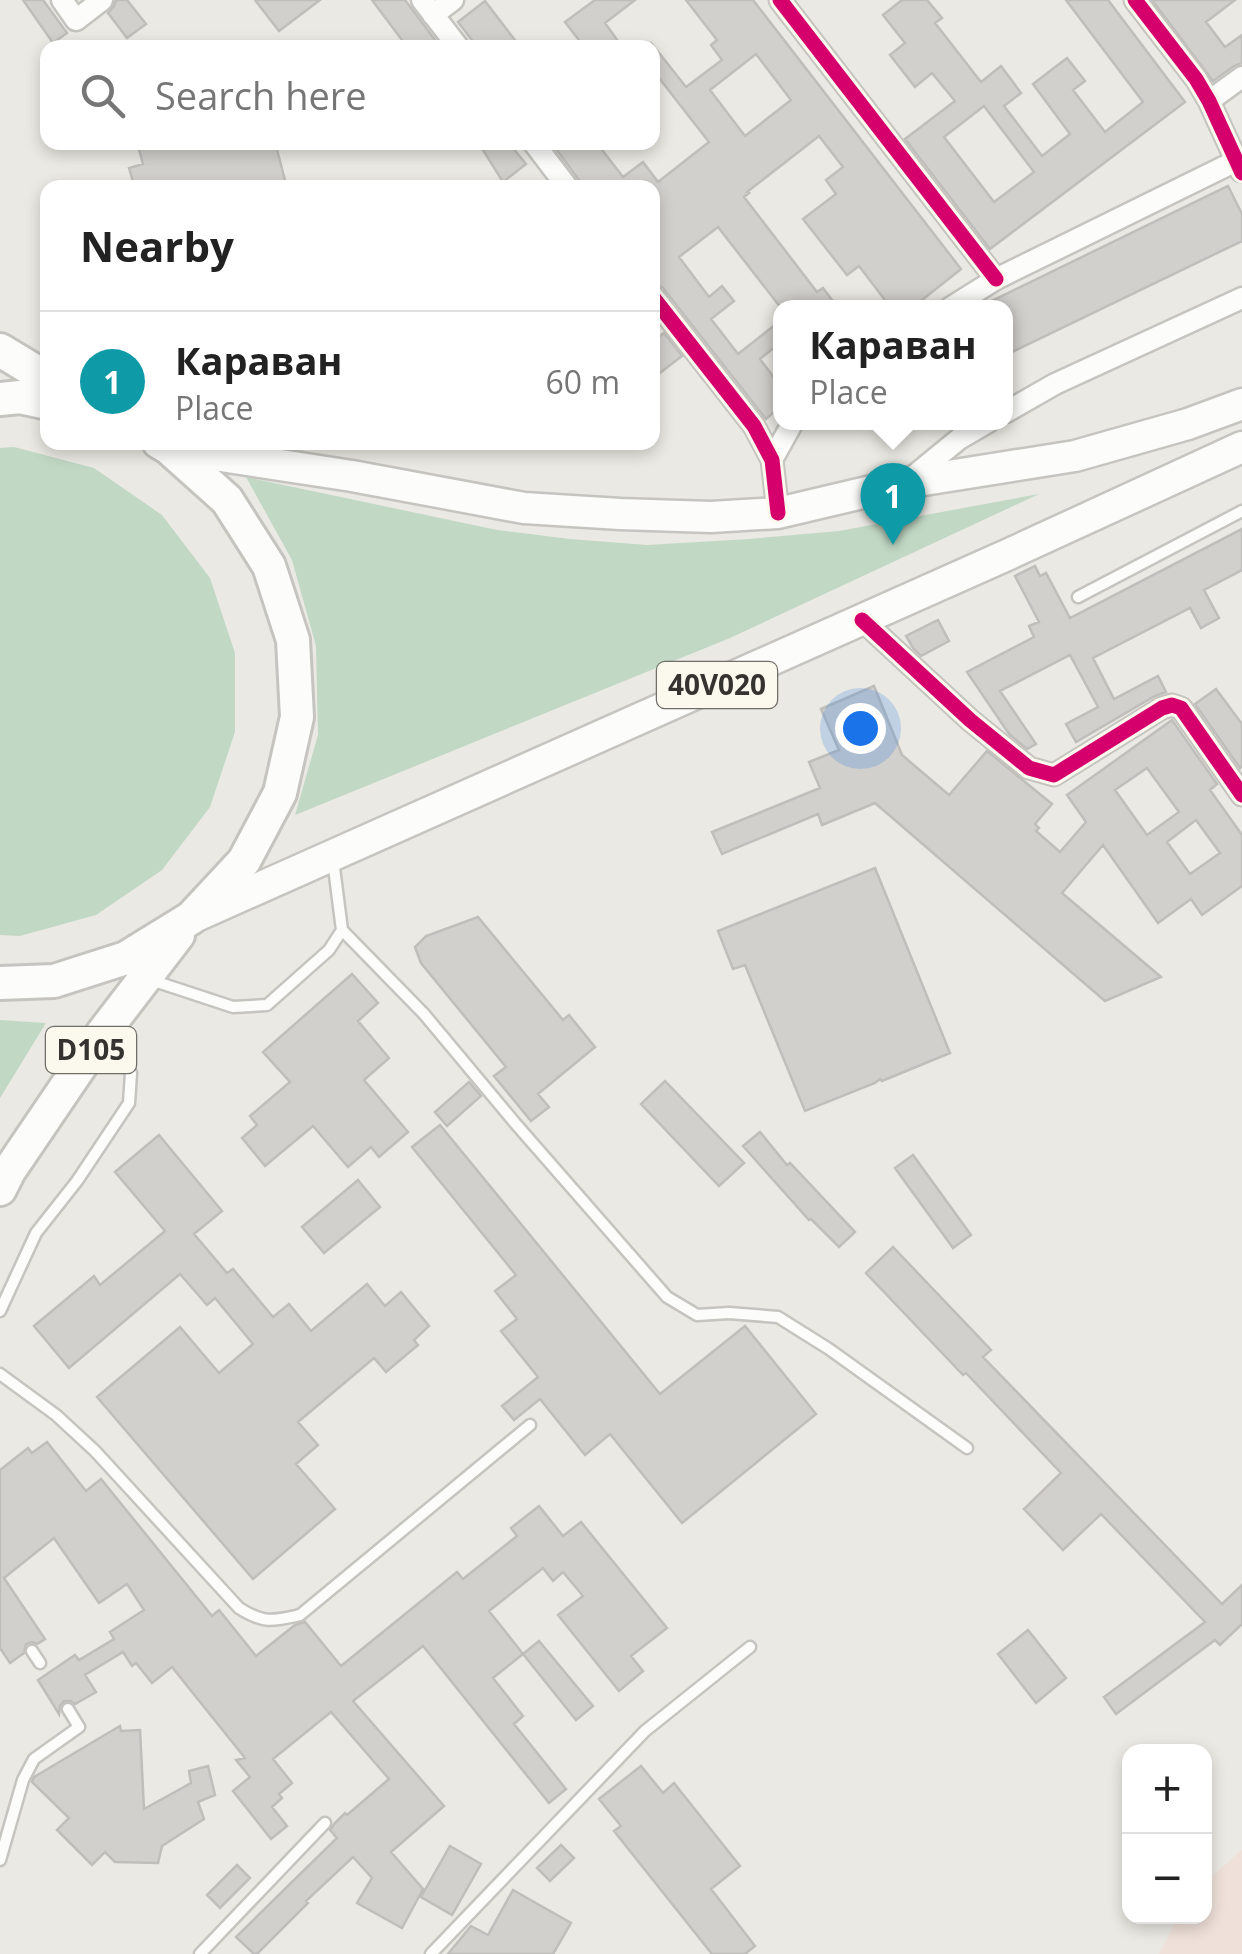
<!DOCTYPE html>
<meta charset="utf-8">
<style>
:root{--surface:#fff;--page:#f2f2f2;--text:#222;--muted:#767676;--line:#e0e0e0;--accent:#111827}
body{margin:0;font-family:"Open Sans",sans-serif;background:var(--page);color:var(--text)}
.controls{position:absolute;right:30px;bottom:30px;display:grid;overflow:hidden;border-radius:20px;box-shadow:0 5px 15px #0003}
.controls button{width:90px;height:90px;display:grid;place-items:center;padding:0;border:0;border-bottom:2px solid var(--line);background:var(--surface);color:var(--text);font:50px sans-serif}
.you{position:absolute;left:860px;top:728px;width:35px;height:35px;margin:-25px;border:8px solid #fff;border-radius:50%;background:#1a73e8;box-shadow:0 0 0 15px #1a73e833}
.badge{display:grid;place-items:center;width:65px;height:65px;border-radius:50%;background:var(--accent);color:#fff;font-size:32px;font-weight:700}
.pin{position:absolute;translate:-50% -82px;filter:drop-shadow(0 2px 5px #0008)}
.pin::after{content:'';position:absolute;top:52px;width:35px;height:30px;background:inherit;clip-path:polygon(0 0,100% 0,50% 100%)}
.popup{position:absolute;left:773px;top:300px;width:240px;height:130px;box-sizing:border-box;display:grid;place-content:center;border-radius:20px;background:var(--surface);filter:drop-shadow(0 2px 8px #0005);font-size:32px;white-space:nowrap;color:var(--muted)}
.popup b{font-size:38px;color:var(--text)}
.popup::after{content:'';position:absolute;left:50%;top:100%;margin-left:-20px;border:20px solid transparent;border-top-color:var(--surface)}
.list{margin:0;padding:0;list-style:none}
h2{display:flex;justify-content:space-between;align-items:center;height:130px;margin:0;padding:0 40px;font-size:42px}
h2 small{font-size:32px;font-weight:400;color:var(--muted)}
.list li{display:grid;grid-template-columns:65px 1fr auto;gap:30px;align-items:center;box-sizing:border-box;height:140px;padding:0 40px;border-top:2px solid var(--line)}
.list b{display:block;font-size:38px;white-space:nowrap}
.list p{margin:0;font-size:32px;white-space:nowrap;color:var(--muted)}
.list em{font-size:32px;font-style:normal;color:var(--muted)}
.icon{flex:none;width:55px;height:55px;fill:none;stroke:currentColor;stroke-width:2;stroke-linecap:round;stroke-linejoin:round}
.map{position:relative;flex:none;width:1242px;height:1954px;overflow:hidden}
.search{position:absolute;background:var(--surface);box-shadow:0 5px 15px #0003;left:40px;top:40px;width:620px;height:110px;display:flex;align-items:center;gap:25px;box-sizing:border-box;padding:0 35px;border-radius:20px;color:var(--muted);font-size:38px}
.panel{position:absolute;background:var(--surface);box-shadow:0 5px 15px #0003;left:40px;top:180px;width:620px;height:270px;border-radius:20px}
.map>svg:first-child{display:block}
.industrial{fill:#efe1d9}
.green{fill:#c1d8c4}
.building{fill:#d2d0cc;stroke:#c0beba;stroke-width:2.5;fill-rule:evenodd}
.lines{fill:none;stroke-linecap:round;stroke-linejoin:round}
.service-casing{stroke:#c5c4bf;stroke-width:15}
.minor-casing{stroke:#c5c4bf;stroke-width:25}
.primary-casing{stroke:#c5c4bf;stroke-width:35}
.trunk-casing{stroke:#c5c4bf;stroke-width:38}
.service{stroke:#fcfcfb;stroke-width:10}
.minor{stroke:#fcfcfb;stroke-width:20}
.primary{stroke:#fcfcfb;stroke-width:30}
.trunk{stroke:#fcfcfb;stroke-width:32}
.cycleway-casing{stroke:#fbf8ed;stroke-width:21}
.cycleway{stroke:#d6006c;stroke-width:15}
.labels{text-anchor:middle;stroke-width:9;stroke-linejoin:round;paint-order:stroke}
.shield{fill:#fbf8ed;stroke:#706e68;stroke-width:2.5}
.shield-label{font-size:28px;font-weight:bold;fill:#34332f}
</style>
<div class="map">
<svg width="1242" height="1954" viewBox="0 0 1242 1954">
<rect width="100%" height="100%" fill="#eae9e3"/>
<path class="industrial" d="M1242,1850V1954H1159L1178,1917L1204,1916L1205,1882Z"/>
<path class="green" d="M14,447L94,468L162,515L210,578L235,653V732L210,807L162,870L96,915L20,936L0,935V448Z
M246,477L497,530L570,539L647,545L749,539L839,531L1039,494L730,638L295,815L318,735L316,646L292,560Z
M0,1020L46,1023L0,1098Z"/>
<path class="building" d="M23,0H43L67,33L53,43Z
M116,0H127L146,24L127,38L108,13L114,6Z
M255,0H320L279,31Z
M372,0H405L441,48H408Z
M595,0H635L605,23L623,48H585L565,22Z
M686,0H753L961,269L912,308H891L859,266L847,275L803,219L836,194L826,180L843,167L819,136L747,192L749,193L744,197L817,292L823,288L838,308H781L718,227L679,257L709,297L722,286L734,301L711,319L738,354L780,321V343L760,359L780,386V407L766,419L663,288L652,282V188H582L579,180L551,142H596L623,177L643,162L658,182L709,142L652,69V44L686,87L722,60L711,45L717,40ZM756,54L791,100L745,136L710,90Z
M902,0H927L942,18L935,23L981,82L1001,66L1021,93L1004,106L1042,156L1070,134L1033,84L1067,58L1085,81L1073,90L1105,132L1143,102L1066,0H1108L1185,102L990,249L905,139L955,101L932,73L915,87L890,55L905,43L883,15ZM984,106L1034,172L994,202L944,137Z
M1152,0H1235L1206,22L1225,47L1242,35V63L1234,66L1213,81Z
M485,1L521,48H478L458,22Z
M137,142H275L287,188H135L129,168L143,164Z
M478,142H508L526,164L503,182Z
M1228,186L1242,214V241L1006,355V308H977Z
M664,333L682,356L652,379V342Z
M1242,529V570L1204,590L1219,618L1201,628L1190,608L1093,658L1114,699L1158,676L1166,692L1155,696L1076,742L1066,724L1098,707L1070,655L1000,691L1036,744L1027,749L1009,734L967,672L1034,637L1029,626L1039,622L1015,576L1035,566L1040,576L1046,573L1070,618Z
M938,620L949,641L921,656L913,648L906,636Z
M874,686L902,755L949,795L987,751L1052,804L1035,824L1039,828L1036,831L1060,852L1086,822L1067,795L1172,720L1217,784L1210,790L1242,835V886L1202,915L1191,899L1158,923L1103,845L1062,893L1161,977L1105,1001L875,803L822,825L818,814L722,854L712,832L820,788L809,762L839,750L821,709ZM1147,768L1179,812L1147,835L1115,790ZM1196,820L1220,853L1190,874L1167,842Z
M1216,689L1242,724V766L1240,768L1195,704Z
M875,868L950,1053L882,1081L880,1079L875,1083L805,1111L745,965L733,969L718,931Z
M478,917L563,1020L569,1015L595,1047L538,1094L549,1107L531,1121L494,1076L506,1067L421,963L415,947L426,936Z
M352,974L378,1003L358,1021L389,1058L364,1080L408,1132L379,1157L371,1147L348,1167L313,1126L265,1166L242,1138L257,1125L250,1116L290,1082L263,1052Z
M665,1081L744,1163L719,1186L641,1104Z
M469,1082L481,1096L447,1126L435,1112Z
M440,1125L660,1394L745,1326L816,1414L682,1523L610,1434L585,1455L540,1399L514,1420L502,1406L538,1377L501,1331L517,1319L495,1291L516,1275L412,1147Z
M760,1132L787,1165L790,1163L855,1232L839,1247L811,1219L809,1220L743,1146Z
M159,1135L222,1211L194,1234L227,1273L233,1269L273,1317L289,1304L311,1331L367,1284L385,1306L401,1292L429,1326L414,1340L418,1345L386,1372L374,1358L298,1422L318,1445L296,1464L335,1509L253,1579L97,1397L180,1327L219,1373L253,1344L215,1298L207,1305L180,1274L69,1368L34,1326L94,1276L100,1285L165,1231L115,1172Z
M913,1155L971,1235L953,1248L895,1168Z
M358,1180L380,1207L324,1253L302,1227Z
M893,1247L991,1350L983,1357L1222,1604L1242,1585V1624L1220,1645L1215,1640L1116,1714L1104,1697L1205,1622L1101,1514L1063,1550L1024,1509L1061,1473L966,1373L963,1375L866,1273Z
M47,1442L86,1491L101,1479L212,1616L219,1610L256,1656L295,1625L305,1622L341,1666L457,1572L463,1579L517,1536L511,1528L539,1506L563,1536L581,1522L667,1628L631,1656L643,1671L619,1691L558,1615L583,1596L563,1572L553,1581L543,1568L489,1611L523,1654L493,1678L523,1716L514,1724L566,1789L549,1803L423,1646L353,1701L444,1806L391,1852L423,1889L402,1928L357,1903L372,1878L353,1857L306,1901L308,1903L257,1954H254L236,1937L337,1838L330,1830L334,1824L345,1813L347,1815L389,1779L331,1712L273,1759L292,1783L279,1794L282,1798L272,1807L287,1826L271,1839L233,1791L250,1777L236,1760L245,1758L172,1667L152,1683L136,1663L132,1666L123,1652L85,1675L96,1692L75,1704L71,1701H64L60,1706L59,1714L38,1680L75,1655L79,1660L114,1639L110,1632L144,1610L127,1584L99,1603L54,1538L4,1578L45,1639L37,1644L32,1642L26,1644L24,1653L10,1663L0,1648V1470L28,1448L32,1453Z
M1028,1630L1066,1678L1036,1703L998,1654Z
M539,1641L593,1706L576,1720L523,1654Z
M120,1726L121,1731L140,1730L144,1809L191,1783L189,1771L208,1766L215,1795L198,1802L204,1819L162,1846L158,1863L115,1862L105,1852L92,1865L57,1830L69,1818L32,1782L34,1777Z
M641,1766L663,1793L674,1783L740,1866L711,1889L755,1946L745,1954H712L614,1831L621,1826L599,1799Z
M561,1845L574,1858L550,1881L537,1868Z
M450,1846L481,1864L452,1915L421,1897Z
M237,1865L250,1878L220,1908L207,1895Z
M513,1890L571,1923L553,1954H448L471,1926L488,1935Z"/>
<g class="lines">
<defs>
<path id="service" d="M1078,597L1242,511
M342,930L424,1014L515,1123L667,1297L697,1315L729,1313L778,1317L829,1349L967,1448
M151,980L233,1007L267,1005L329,950L342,930L333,860
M0,1311L36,1233L77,1181L129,1103L131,1073L106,1038
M0,1374L56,1415L95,1451L239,1608C264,1624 273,1621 300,1615L530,1425
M32,1651L40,1663
M0,1860L23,1780L34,1759L79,1727L68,1709
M200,1954L325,1823
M431,1954L645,1731L750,1647"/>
<path id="minor" d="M62,0L76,20L102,0
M422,0L459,48
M780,0L996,279
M1135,0L1196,79L1209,101L1241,171
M433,15L453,0
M1209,101L1242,77
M533,142L568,188
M652,296L754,426L772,460L778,513
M950,308L996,279L1242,158
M1006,412L1055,384L1242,298
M772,460L793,422
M909,480L959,439L988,422
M862,620L970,720L1029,768L1054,775L1162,708L1172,705L1181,708L1242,795"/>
<path id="primary" d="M169,448L352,476L524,508L620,514L711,517L778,513L905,483L1075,456L1188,424L1242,404
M194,917L1007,555L1242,447"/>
<path id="trunk" d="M0,350L48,379
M0,399L20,397L48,403
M0,983L54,981L126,958L191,918L244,861L280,793L297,717L293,640L269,566L227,500L169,448L159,442
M0,1189L9,1171L102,1034L178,935"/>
</defs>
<use href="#service" class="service-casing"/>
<use href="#minor" class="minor-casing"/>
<use href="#primary" class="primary-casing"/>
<use href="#trunk" class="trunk-casing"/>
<use href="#service" class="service"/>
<use href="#minor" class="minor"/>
<use href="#primary" class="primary"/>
<use href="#trunk" class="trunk"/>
<defs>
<path id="cycleway" d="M780,0L996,279
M1135,0L1196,79L1209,101L1242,173
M652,296L754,426L772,460L778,513
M862,620L970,720L1029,768L1054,775L1162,708L1172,705L1181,708L1242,795"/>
</defs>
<use href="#cycleway" class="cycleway-casing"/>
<use href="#cycleway" class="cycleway"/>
</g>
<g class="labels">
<g class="shield">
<rect x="657" y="662" width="120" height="46" rx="8"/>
<rect x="46" y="1027" width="90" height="46" rx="8"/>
</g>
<g class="shield-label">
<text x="717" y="695">40V020</text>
<text x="91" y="1060">D105</text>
</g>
</g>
</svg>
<div class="controls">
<button>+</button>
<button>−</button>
</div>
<div class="you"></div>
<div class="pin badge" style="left:893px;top:545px;background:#0f9aa8">1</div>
<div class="popup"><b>Караван</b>Place</div>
<div class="search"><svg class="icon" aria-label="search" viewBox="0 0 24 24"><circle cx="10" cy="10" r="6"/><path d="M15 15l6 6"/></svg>Search here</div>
<section class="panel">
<h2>Nearby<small></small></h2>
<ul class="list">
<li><span class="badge" style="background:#0f9aa8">1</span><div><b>Караван</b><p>Place</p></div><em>60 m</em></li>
</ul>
</section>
</div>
